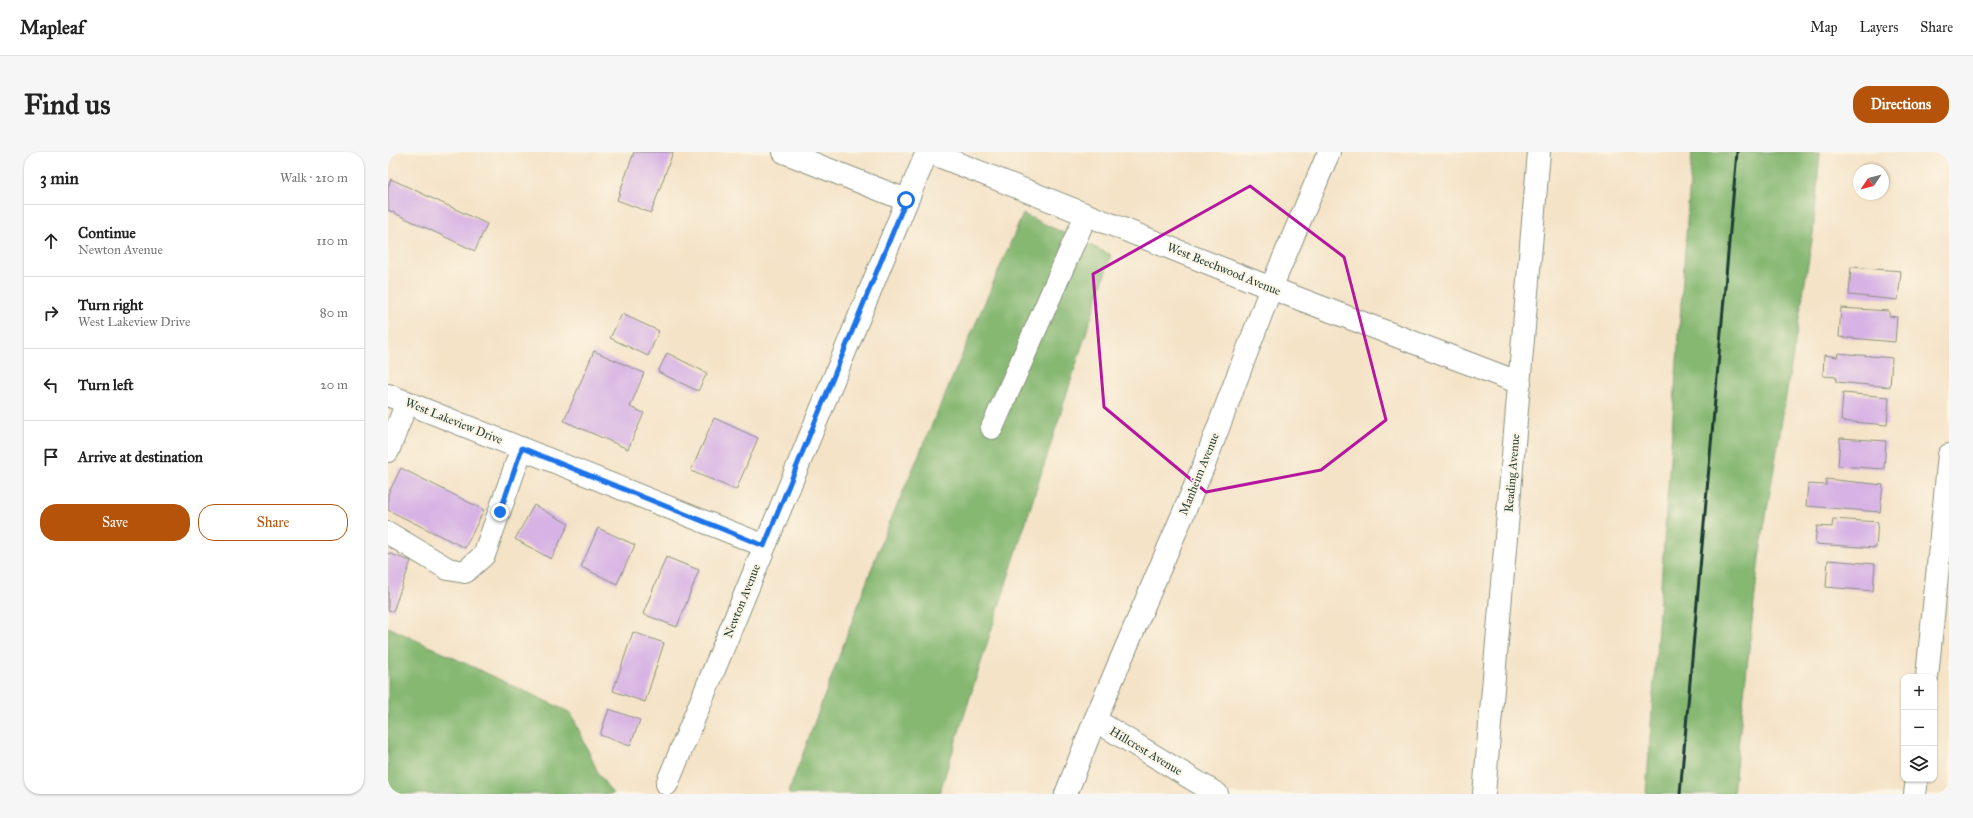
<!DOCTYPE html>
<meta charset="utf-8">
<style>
:root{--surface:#fff;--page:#f6f6f6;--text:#222;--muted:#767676;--line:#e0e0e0;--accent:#b45309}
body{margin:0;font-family:"IM FELL Great Primer",serif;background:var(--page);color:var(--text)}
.controls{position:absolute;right:12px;bottom:12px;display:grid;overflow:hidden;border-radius:8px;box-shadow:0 1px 3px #0004}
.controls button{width:36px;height:36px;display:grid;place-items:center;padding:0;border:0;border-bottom:1px solid var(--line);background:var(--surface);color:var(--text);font:20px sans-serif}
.compass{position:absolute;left:1465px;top:12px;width:36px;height:36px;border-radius:50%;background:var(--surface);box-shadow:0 1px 3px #0004;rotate:235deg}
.stop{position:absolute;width:12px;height:12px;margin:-9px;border:3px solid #1a73e8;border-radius:50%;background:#fff}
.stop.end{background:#1a73e8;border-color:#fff;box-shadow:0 1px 4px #0008}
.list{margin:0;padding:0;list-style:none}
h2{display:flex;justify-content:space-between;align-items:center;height:52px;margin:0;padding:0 16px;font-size:17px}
h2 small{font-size:13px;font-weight:400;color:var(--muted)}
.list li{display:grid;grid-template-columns:26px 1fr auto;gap:12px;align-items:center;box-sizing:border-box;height:72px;padding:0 16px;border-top:1px solid var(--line)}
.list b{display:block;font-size:15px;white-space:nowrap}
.list p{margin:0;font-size:13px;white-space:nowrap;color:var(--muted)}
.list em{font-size:13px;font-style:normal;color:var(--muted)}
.actions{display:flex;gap:8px;padding:12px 16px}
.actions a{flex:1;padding:9px 0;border:1px solid var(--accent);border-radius:16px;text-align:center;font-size:14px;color:var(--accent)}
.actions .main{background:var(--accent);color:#fff}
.icon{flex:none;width:22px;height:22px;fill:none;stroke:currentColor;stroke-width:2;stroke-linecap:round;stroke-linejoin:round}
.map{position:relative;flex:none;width:1561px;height:642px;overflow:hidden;border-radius:16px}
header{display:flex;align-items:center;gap:24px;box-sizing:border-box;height:56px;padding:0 20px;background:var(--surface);border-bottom:1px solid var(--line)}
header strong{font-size:19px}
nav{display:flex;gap:22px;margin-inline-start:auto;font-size:14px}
.intro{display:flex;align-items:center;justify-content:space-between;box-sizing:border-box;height:96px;padding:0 24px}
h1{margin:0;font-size:28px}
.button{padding:10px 18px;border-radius:16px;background:var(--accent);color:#fff;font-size:14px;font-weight:700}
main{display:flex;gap:24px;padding:0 24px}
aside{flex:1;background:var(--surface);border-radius:16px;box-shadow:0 1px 3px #0004}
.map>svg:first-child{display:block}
.forest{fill:#86b872;stroke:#527a53}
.building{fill:#d7b3e5}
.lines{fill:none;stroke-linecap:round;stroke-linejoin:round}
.minor-casing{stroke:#8a907e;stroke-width:24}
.minor{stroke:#fff;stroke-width:22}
.rail{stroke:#1f3d34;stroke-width:3}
.route{stroke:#1a73e8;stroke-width:5}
.marked{fill:none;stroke:#b5179e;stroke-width:3;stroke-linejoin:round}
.labels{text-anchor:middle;stroke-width:4;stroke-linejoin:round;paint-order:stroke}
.street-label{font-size:12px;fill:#1f3d34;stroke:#fcf5e5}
</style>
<header>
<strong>Mapleaf</strong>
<nav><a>Map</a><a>Layers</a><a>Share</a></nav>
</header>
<div class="intro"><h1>Find us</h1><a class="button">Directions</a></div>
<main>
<aside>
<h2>3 min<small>Walk · 210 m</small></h2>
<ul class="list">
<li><svg class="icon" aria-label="ahead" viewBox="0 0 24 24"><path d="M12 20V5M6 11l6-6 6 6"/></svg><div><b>Continue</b><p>Newton Avenue</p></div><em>110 m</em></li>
<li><svg class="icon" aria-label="right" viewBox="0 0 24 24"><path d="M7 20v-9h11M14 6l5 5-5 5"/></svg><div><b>Turn right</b><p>West Lakeview Drive</p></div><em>80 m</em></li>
<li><svg class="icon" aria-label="left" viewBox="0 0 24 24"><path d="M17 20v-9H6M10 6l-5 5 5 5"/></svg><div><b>Turn left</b></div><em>20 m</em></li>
<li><svg class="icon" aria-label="arrive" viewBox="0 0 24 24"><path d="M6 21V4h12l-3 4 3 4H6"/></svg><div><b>Arrive at destination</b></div></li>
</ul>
<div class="actions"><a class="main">Save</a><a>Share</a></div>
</aside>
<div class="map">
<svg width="1561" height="642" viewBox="0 0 1561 642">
<rect width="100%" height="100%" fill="#fcf5e5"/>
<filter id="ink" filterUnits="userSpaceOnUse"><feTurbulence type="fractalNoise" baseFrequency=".025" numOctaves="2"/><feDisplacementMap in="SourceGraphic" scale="8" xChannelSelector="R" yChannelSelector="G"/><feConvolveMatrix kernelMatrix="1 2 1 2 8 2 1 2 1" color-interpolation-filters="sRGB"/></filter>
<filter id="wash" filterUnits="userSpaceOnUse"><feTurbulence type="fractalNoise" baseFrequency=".012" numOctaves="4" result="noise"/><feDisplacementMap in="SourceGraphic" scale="16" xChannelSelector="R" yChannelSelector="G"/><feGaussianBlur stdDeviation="0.9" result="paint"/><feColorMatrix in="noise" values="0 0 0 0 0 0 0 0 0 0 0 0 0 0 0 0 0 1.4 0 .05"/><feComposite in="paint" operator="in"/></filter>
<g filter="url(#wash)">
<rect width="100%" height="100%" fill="#f4e3c7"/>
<path class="forest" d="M1304,0H1432L1425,82L1371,406L1345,642H1258Z
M635,62L723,103L551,642H400L495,386Z
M0,475L183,561L211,623L225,642H0Z"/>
<g id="blocks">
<path class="building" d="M246,0H285L263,61L229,48Z
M3,27L99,72L87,99L0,58V35Z
M1463,115L1513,119L1510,148L1461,143Z
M1453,156L1501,159V164L1509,165L1507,190L1451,185Z
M234,162L271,179L260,204L222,186Z
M206,199L256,221L242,255L256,261L240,297L176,269Z
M279,201L319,221L310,239L270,220Z
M1450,201L1504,206L1502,235L1448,230V225L1435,224L1436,203L1449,205Z
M1455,241L1501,245L1499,273L1453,269Z
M326,266L370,286L348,338L303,319Z
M1452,286L1498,289L1496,317L1450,314Z
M13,316L96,358L77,396L0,358V342Z
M1438,327L1495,333L1492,360L1418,354L1420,332L1438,333Z
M146,353L181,372L163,407L127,387Z
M1445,367L1490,370L1488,396L1427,392L1429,374L1444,375Z
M210,376L247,393L229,432L193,415Z
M0,401L23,409L5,459L0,458Z
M278,405L311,418L289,475L255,462Z
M1440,408L1487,412L1485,439L1438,435Z
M245,480L276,491L257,550L225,539Z
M221,557L252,568L242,594L212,583Z"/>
</g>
</g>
<g filter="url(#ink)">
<use href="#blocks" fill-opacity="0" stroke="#8a907e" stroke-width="1"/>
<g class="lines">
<defs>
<path id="minor" d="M396,0L518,48
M541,0L883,136L1132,231
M0,243L377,394
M604,276L698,63
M0,299L19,250
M0,381L60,417L77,420L96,403L134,296
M1539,525L1561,303
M707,568L829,642
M279,632L539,0
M678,642L707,568L816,313L883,136L941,0
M1096,642L1151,0
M1527,642L1529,627"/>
</defs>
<use href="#minor" class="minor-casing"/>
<use href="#minor" class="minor"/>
<path class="rail" d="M1292,642L1349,0"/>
</g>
</g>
<g class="lines" filter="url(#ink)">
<path class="route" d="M112,360L134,296L376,394L518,48"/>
</g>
<path class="marked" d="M862,34L956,105L998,268L933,318L818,340L716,255L705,122Z"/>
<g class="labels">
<g class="street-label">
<text transform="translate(836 117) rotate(22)" y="4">West Beechwood Avenue</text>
<text transform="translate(66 269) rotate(22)" y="4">West Lakeview Drive</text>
<text transform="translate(1124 321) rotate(-85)" y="4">Reading Avenue</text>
<text transform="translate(811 322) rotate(-68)" y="4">Manheim Avenue</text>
<text transform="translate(354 449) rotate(-68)" y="4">Newton Avenue</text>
<text transform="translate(758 599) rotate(31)" y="4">Hillcrest Avenue</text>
</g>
</g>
</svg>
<div class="controls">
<button>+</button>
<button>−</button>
<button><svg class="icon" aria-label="layers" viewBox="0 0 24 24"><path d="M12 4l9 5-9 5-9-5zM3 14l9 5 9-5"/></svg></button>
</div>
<svg class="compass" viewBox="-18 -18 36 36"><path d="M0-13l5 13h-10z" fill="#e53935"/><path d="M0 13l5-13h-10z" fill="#767676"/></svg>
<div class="stop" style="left:518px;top:48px"></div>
<div class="stop end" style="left:112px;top:360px"></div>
</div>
</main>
